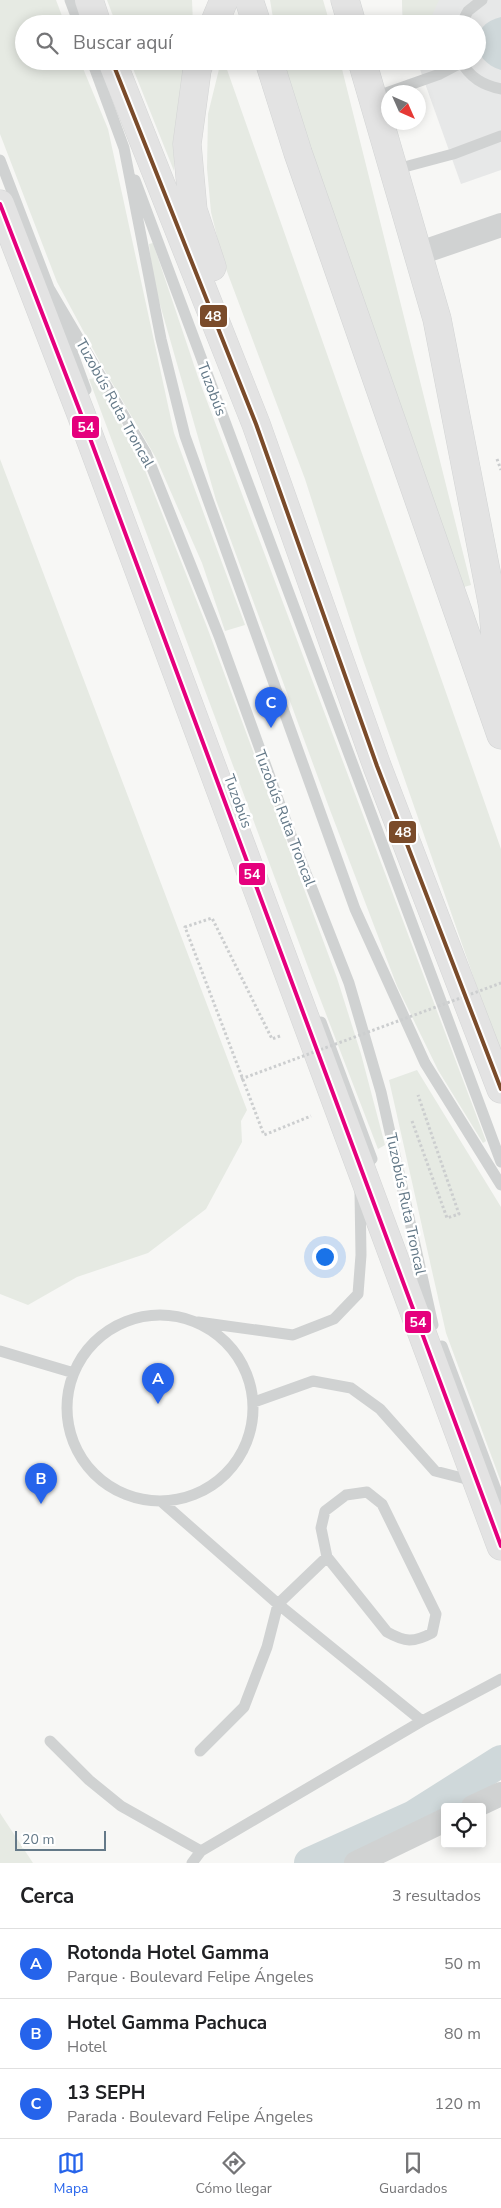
<!DOCTYPE html>
<html lang="es">
<meta charset="utf-8">
<style>
:root{--surface:#fff;--page:#f6f6f6;--text:#202124;--muted:#757577;--line:#e0e0e0;--accent:#2563eb}
body{margin:0;font-family:"Nunito Sans",sans-serif;background:var(--page);color:var(--text)}
.controls{position:absolute;right:15px;bottom:15px;display:grid;overflow:hidden;border-radius:5px;box-shadow:0 2px 12px #0003}
.controls button{width:45px;height:45px;display:grid;place-items:center;padding:0;border:0;border-bottom:1px solid var(--line);background:var(--surface);color:var(--text);font:25px sans-serif}
.compass{position:absolute;left:381px;top:85px;width:45px;height:45px;border-radius:50%;background:var(--surface);box-shadow:0 2px 12px #0003;rotate:135deg}
.scale{position:absolute;left:15px;bottom:12px;width:91px;box-sizing:border-box;padding-left:5px;border:2px solid #647988;border-top:0;font-size:14px;line-height:18px;white-space:nowrap;color:#647988;-webkit-text-stroke:4px #fff;paint-order:stroke}
.you{position:absolute;left:324px;top:1256px;width:18px;height:18px;margin:-12px;border:4px solid #fff;border-radius:50%;background:#1a73e8;box-shadow:0 0 0 8px #1a73e833}
.badge{display:grid;place-items:center;width:32px;height:32px;border-radius:50%;background:var(--accent);color:#fff;font-size:16px;font-weight:700}
.pin{position:absolute;translate:-50% -41px;filter:drop-shadow(0 1px 2px #0008)}
.pin::after{content:'';position:absolute;top:26px;width:18px;height:15px;background:inherit;clip-path:polygon(0 0,100% 0,50% 100%)}
.list{margin:0;padding:0;list-style:none}
h2{display:flex;justify-content:space-between;align-items:center;height:65px;margin:0;padding:0 20px;font-size:21px}
h2 small{font-size:16px;font-weight:400;color:var(--muted)}
.list li{display:grid;grid-template-columns:32px 1fr auto;gap:15px;align-items:center;box-sizing:border-box;height:70px;padding:0 20px;border-top:1px solid var(--line)}
.list b{display:block;font-size:19px;white-space:nowrap}
.list p{margin:0;font-size:16px;white-space:nowrap;color:var(--muted)}
.list em{font-size:16px;font-style:normal;color:var(--muted)}
.icon{flex:none;width:28px;height:28px;fill:none;stroke:currentColor;stroke-width:2;stroke-linecap:round;stroke-linejoin:round}
.map{position:relative;flex:none;width:501px;height:1863px;overflow:hidden}
.search{position:absolute;background:var(--surface);box-shadow:0 2px 12px #0003;left:15px;right:15px;top:15px;height:55px;display:flex;align-items:center;gap:12px;box-sizing:border-box;padding:0 18px;border-radius:28px;color:var(--muted);font-size:19px}
.sheet{height:275px;background:var(--surface)}
nav{display:flex;justify-content:space-around;align-items:center;box-sizing:border-box;height:70px;border-top:1px solid var(--line);background:var(--surface);font-size:14px;color:var(--muted)}
nav a{display:grid;justify-items:center;gap:2px}
nav .on{color:var(--accent)}
.map>svg:first-child{display:block}
.built{fill:#e7e8e8}
.green{fill:#e6eae3}
.water{fill:#cfd8da}
.lines{fill:none;stroke-linecap:round;stroke-linejoin:round}
.canal{stroke:#cfd8da;stroke-width:32}
.primary-casing{stroke:#d2d4d4;stroke-width:29}
.highway-casing{stroke:#d4d5d5;stroke-width:29}
.path{stroke:#cccecf;stroke-width:3;stroke-dasharray:2.5 2.5;stroke-linecap:butt}
.lane{stroke:#d0d2d2;stroke-width:11}
.street{stroke:#d0d2d2;stroke-width:24}
.primary{stroke:#e3e3e3;stroke-width:28}
.highway{stroke:#e3e3e3;stroke-width:28}
.path-bridge{stroke:#cccecf;stroke-width:3;stroke-dasharray:2.5 2.5;stroke-linecap:butt}
.bus-1-casing{stroke:#fff;stroke-width:8}
.bus-2-casing{stroke:#fff;stroke-width:8}
.bus-1{stroke:#7a4b2a;stroke-width:4}
.bus-2{stroke:#e5007d;stroke-width:4}
.labels{text-anchor:middle;stroke-width:5;stroke-linejoin:round;paint-order:stroke}
.street-label{font-size:15px;fill:#647988;stroke:#fff}
.line-badge{stroke:#fff;stroke-width:2}
.badge-label{font-size:14px;text-anchor:middle;font-weight:bold;fill:#fff}
</style>
<div class="map">
<svg width="501" height="1863" viewBox="0 0 501 1863">
<rect width="100%" height="100%" fill="#f7f7f5"/>
<path class="built" d="M402,0H501V170L461,184L417,61H477V24H403Z"/>
<path class="green" d="M0,0H56L65,24H24V61H80L108,129L174,433L245,625L225,631L202,563L156,458L101,364L57,282L0,134Z
M107,0H192L193,24H116Z
M270,0H323L330,24H274Z
M402,0H439L428,24H403Z
M130,61H187L178,108L174,171Z
M221,61H224L501,849V1056L361,654L305,479L223,261L211,212L207,168L208,114Z
M282,61H340L471,585L457,589Z
M153,243L199,380L486,1141L483,1143L438,1070L397,986L330,810L216,500L153,280L149,244Z
M97,378L142,463L207,627L337,978L361,1054L385,1145L378,1149L311,975L89,379Z
M0,459L247,1110L241,1121L242,1142L206,1209L148,1253L77,1277L28,1305L0,1294Z
M417,1070L501,1207V1482L446,1333L389,1080Z
M0,1813L33,1863H0Z"/>
<path class="water" d="M501,17V70C470,61 468,24 501,17Z"/>
<g class="lines">
<path class="canal" d="M310,1863L414,1816L501,1761"/>
<defs>
<path id="primary" d="M249,0L257,24
M345,0L352,24
M269,61L298,153L501,735
M362,61L437,319L493,607L500,703"/>
<path id="highway" d="M89,0L97,24
M214,24L224,0
M112,61L256,424L377,766L501,1089
M200,61L197,70L187,144L193,210L212,267
M0,204L81,414L501,1546"/>
</defs>
<use href="#primary" class="primary-casing"/>
<use href="#highway" class="highway-casing"/>
<path class="path" d="M497,459L501,470
M280,1036L272,1039L212,918L185,927L264,1135L311,1116
M412,1121L447,1218L459,1214L418,1095"/>
<path class="lane" d="M70,0L79,24
M461,24L468,11L482,0
M92,61L124,148L161,339L185,436L355,909L425,1063L501,1185
M461,61C470,78 483,85 501,89
M372,98L440,74L461,63
M0,160L49,288L146,453L219,636L291,835L349,983L381,1092L433,1325
M393,170L453,154L501,136
M135,180L501,1162
M59,316L86,390
M321,1022L372,1159
M67 1408a93 93 0 1 1 186 0a93 93 0 1 1-186 0Z
M198,1322L293,1335L334,1319L358,1294L361,1255L360,1192
M442,1346L501,1503
M0,1351L74,1373
M254,1402L313,1381L351,1388L380,1409L435,1471L474,1481
M367,1492L382,1504L436,1614L432,1633C413,1643 405,1642 387,1632L327,1557L321,1528L325,1511L346,1495Z
M162,1502L278,1604L267,1647L244,1707L200,1751
M327,1557L278,1604L422,1721
M50,1741L89,1780L121,1806L201,1851
M192,1863L201,1851L422,1721L501,1679"/>
<path class="street" d="M417,254L501,225
M473,1807L501,1794
M356,1863L445,1820"/>
<use href="#primary" class="primary"/>
<use href="#highway" class="highway"/>
<path class="path-bridge" d="M241,1079L501,983"/>
<defs>
<path id="bus-1" d="M112,61L256,424L377,766L501,1089"/>
<path id="bus-2" d="M0,204L81,414L501,1546"/>
</defs>
<use href="#bus-1" class="bus-1-casing"/>
<use href="#bus-2" class="bus-2-casing"/>
<use href="#bus-1" class="bus-1"/>
<use href="#bus-2" class="bus-2"/>
</g>
<g class="labels">
<g class="street-label">
<text transform="translate(212 389) rotate(69)" y="5">Tuzobús</text>
<text transform="translate(115 403) rotate(61)" y="5">Tuzobús Ruta Troncal</text>
<text transform="translate(238 801) rotate(70)" y="5">Tuzobús</text>
<text transform="translate(285 818) rotate(69)" y="5">Tuzobús Ruta Troncal</text>
<text transform="translate(406 1204) rotate(78)" y="5">Tuzobús Ruta Troncal</text>
</g>
</g>
<g class="line-badge">
<rect x="199" y="304" width="29" height="24" rx="5" fill="#7a4b2a"/>
<rect x="71" y="415" width="29" height="24" rx="5" fill="#e5007d"/>
<rect x="388" y="820" width="29" height="24" rx="5" fill="#7a4b2a"/>
<rect x="238" y="862" width="28" height="24" rx="5" fill="#e5007d"/>
<rect x="404" y="1310" width="28" height="24" rx="5" fill="#e5007d"/>
</g>
<g class="badge-label">
<text x="213" y="321">48</text>
<text x="86" y="432">54</text>
<text x="403" y="837">48</text>
<text x="252" y="879">54</text>
<text x="418" y="1327">54</text>
</g>
</svg>
<div class="controls">
<button><svg class="icon" aria-label="locate" viewBox="0 0 24 24"><circle cx="12" cy="12" r="6"/><path d="M12 2v4M12 18v4M2 12h4M18 12h4"/></svg></button>
</div>
<svg class="compass" viewBox="-18 -18 36 36"><path d="M0-13l5 13h-10z" fill="#e53935"/><path d="M0 13l5-13h-10z" fill="#757577"/></svg>
<div class="scale">20 m</div>
<div class="you"></div>
<div class="pin badge" style="left:158px;top:1404px">A</div>
<div class="pin badge" style="left:41px;top:1504px">B</div>
<div class="pin badge" style="left:271px;top:728px">C</div>
<div class="search"><svg class="icon" aria-label="search" viewBox="0 0 24 24"><circle cx="10" cy="10" r="6"/><path d="M15 15l6 6"/></svg>Buscar aquí</div>
</div>
<section class="sheet">
<h2>Cerca<small>3 resultados</small></h2>
<ul class="list">
<li><span class="badge">A</span><div><b>Rotonda Hotel Gamma</b><p>Parque · Boulevard Felipe Ángeles</p></div><em>50 m</em></li>
<li><span class="badge">B</span><div><b>Hotel Gamma Pachuca</b><p>Hotel</p></div><em>80 m</em></li>
<li><span class="badge">C</span><div><b>13 SEPH</b><p>Parada · Boulevard Felipe Ángeles</p></div><em>120 m</em></li>
</ul>
</section>
<nav>
<a class="on"><svg class="icon" aria-label="map" viewBox="0 0 24 24"><path d="M3 6l6-2 6 2 6-2v14l-6 2-6-2-6 2zM9 4v14M15 6v14"/></svg>Mapa</a>
<a><svg class="icon" aria-label="directions" viewBox="0 0 24 24"><path d="M12 3l9 9-9 9-9-9zM9 14v-3h6M13 9l2 2-2 2"/></svg>Cómo llegar</a>
<a><svg class="icon" aria-label="saved" viewBox="0 0 24 24"><path d="M7 4h10v16l-5-4-5 4z"/></svg>Guardados</a>
</nav>
